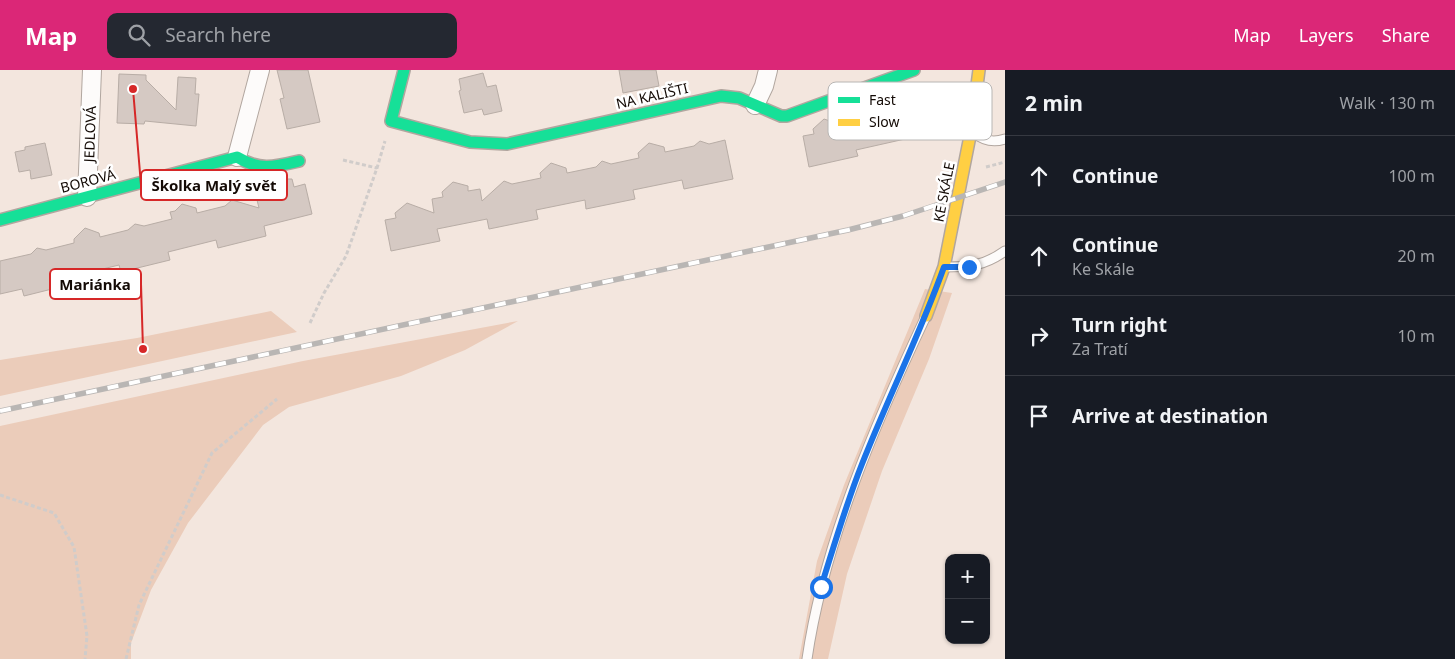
<!DOCTYPE html>
<meta charset="utf-8">
<style>
:root{--surface:#171b24;--page:#242831;--text:#f1f3f6;--muted:#9ea1a6;--line:#363941;--accent:#db2777}
body{margin:0;font-family:"Noto Sans",sans-serif;background:var(--page);color:var(--text)}
.controls{position:absolute;right:15px;bottom:15px;display:grid;overflow:hidden;border-radius:10px;box-shadow:0 1px 4px #0004}
.controls button{width:45px;height:45px;display:grid;place-items:center;padding:0;border:0;border-bottom:1px solid var(--line);background:var(--surface);color:var(--text);font:25px sans-serif}
.stop{position:absolute;width:15px;height:15px;margin:-11px;border:4px solid #1a73e8;border-radius:50%;background:#fff}
.stop.end{background:#1a73e8;border-color:#fff;box-shadow:0 1px 5px #0008}
.list{margin:0;padding:0;list-style:none}
h2{display:flex;justify-content:space-between;align-items:center;height:65px;margin:0;padding:0 20px;font-size:21px}
h2 small{font-size:16px;font-weight:400;color:var(--muted)}
.list li{display:grid;grid-template-columns:32px 1fr auto;gap:15px;align-items:center;box-sizing:border-box;height:80px;padding:0 20px;border-top:1px solid var(--line)}
.list b{display:block;font-size:19px;white-space:nowrap}
.list p{margin:0;font-size:16px;white-space:nowrap;color:var(--muted)}
.list em{font-size:16px;font-style:normal;color:var(--muted)}
.icon{flex:none;width:28px;height:28px;fill:none;stroke:currentColor;stroke-width:2;stroke-linecap:round;stroke-linejoin:round}
.map{position:relative;flex:none;width:1005px;height:589px;overflow:hidden}
header{display:flex;align-items:center;gap:30px;box-sizing:border-box;height:70px;padding:0 25px;background:var(--accent);color:#fff}
header strong{font-size:24px}
nav{display:flex;gap:28px;margin-inline-start:auto;font-size:18px}
.search{width:350px;height:45px;background:var(--page);display:flex;align-items:center;gap:12px;box-sizing:border-box;padding:0 18px;border-radius:10px;color:var(--muted);font-size:19px}
main{display:flex}
aside{flex:1;background:var(--surface)}
.map>svg:first-child{display:block}
.green{fill:#ebccba}
.building{fill:#d5c9c3;stroke:#b8ada6}
.lines{fill:none;stroke-linecap:round;stroke-linejoin:round}
.lane-casing{stroke:#b1a69f;stroke-width:11}
.street-casing{stroke:#b1a69f;stroke-width:20}
.fast-casing{stroke:#b1a69f;stroke-width:14}
.slow-casing{stroke:#b1a69f;stroke-width:14}
.path{stroke:#d0ccca;stroke-width:3;stroke-dasharray:4 2.5;stroke-linecap:butt}
.lane{stroke:#fdfbfa;stroke-width:9}
.street{stroke:#fdfbfa;stroke-width:18}
.fast{stroke:#16e098;stroke-width:11}
.slow{stroke:#ffcf43;stroke-width:11}
.rail-casing{stroke:#b9b6b4;stroke-width:5.5}
.rail{stroke:#fff;stroke-width:4;stroke-dasharray:11;stroke-linecap:butt}
.route{stroke:#1a73e8;stroke-width:6}
.labels{text-anchor:middle;stroke-width:5;stroke-linejoin:round;paint-order:stroke}
.street-label{font-size:14px;fill:#130a05;stroke:#fff}
.key{fill:#fff;stroke:#b8b6b4;stroke-width:1}
.key-label{font-size:14px;fill:#130a05}
.leader{fill:none;stroke:#d62828;stroke-width:2}
.callout-dot{fill:#d62828;stroke:#fff;stroke-width:2}
.callout{fill:#fff;stroke:#d62828;stroke-width:2}
.callout-label{font-size:15px;text-anchor:middle;font-weight:bold;fill:#130a05}
</style>
<header>
<strong>Map</strong>
<div class="search"><svg class="icon" aria-label="search" viewBox="0 0 24 24"><circle cx="10" cy="10" r="6"/><path d="M15 15l6 6"/></svg>Search here</div>
<nav><a>Map</a><a>Layers</a><a>Share</a></nav>
</header>
<main>
<div class="map">
<svg width="1005" height="589" viewBox="0 0 1005 589">
<rect width="100%" height="100%" fill="#f3e6de"/>
<path class="green" d="M925,219L952,223L929,289L882,401L847,504L828,589H799L817,491L844,415Z
M271,241L297,262L0,326V290L137,268Z
M518,251L465,280L401,306L289,337L263,355L188,453L151,520L131,573V589H0V356L303,291Z"/>
<path class="building" d="M277,0H308L320,52L287,59L280,29L284,28Z
M619,0H656L659,16L623,23Z
M483,3L487,17L496,15L502,41L484,45L482,39L464,43L459,21L461,20L459,9Z
M119,4L146,5V10L176,40L178,7L196,8L195,24H199L196,56L145,51L144,54L117,53Z
M918,14L933,19L934,23L945,21L952,51L903,62L905,69L856,80L858,86L809,97L803,66L814,64L813,59L824,49L833,52L861,46L860,42L871,32L880,35L908,29L907,24Z
M725,70L733,109L684,119L682,110L633,120L635,129L586,139L585,130L536,140L538,149L489,159L487,149L437,159L440,171L391,181L385,150L396,148L395,143L407,133L434,143L432,129L443,127L442,122L453,112L468,116V121L480,119L482,131L504,111L512,114L541,108L540,103L551,93L566,98L567,103L596,97L602,91L611,94L639,88L638,83L649,73L664,77L665,82L694,76L700,71L709,74Z
M45,73L52,105L31,109L30,100L19,102L15,82L25,80V77Z
M283,109H292L294,117L305,114L312,144L264,156L266,166L218,178L216,170L168,182L170,190L121,202L119,195L70,207L72,214L24,226L22,219L0,224V191L31,184L37,178L46,180L74,173V169L85,158L99,163L100,167L128,160L135,154L144,156L172,149L170,142L175,141L182,134L196,138L197,143L225,136L232,130L259,138L256,126L268,123L267,118L275,110Z"/>
<g class="lines">
<defs>
<path id="lane" d="M974,63C984,71 993,73 1005,69
M944,197C969,197 984,196 1005,181
M807,589C824,472 876,352 926,246"/>
<path id="street" d="M755,35L764,16L768,0
M237,87L260,0
M87,127L92,0"/>
<path id="fast" d="M404,0L391,51L470,72L507,74L721,26L739,28L781,46H787L914,0
M0,150L237,87C260,101 274,97 299,91"/>
<path id="slow" d="M926,246L944,197L971,61L979,0"/>
</defs>
<use href="#lane" class="lane-casing"/>
<use href="#street" class="street-casing"/>
<use href="#fast" class="fast-casing"/>
<use href="#slow" class="slow-casing"/>
<path class="path" d="M343,90L377,98
M986,97L1005,92
M310,253L324,223L346,186L377,98L385,71
M0,425L54,443L74,477L87,566L85,589
M126,589L139,535L212,383L277,329"/>
<use href="#lane" class="lane"/>
<use href="#street" class="street"/>
<use href="#fast" class="fast"/>
<use href="#slow" class="slow"/>
<defs>
<path id="rail" d="M0,341L848,160L903,146L1005,112"/>
</defs>
<use href="#rail" class="rail-casing"/>
<use href="#rail" class="rail"/>
</g>
<g class="lines">
<path class="route" d="M821,517C834,476 846,434 862,394C888,328 920,264 944,197H969"/>
</g>
<g class="labels">
<g class="street-label">
<text transform="translate(652 26) rotate(-13)" y="5">NA KALIŠTI</text>
<text transform="translate(90 64) rotate(-88)" y="5">JEDLOVÁ</text>
<text transform="translate(88 111) rotate(-15)" y="5">BOROVÁ</text>
<text transform="translate(944 122) rotate(-79)" y="5">KE SKÁLE</text>
</g>
</g>
<rect x="828" y="12" width="164" height="58" rx="8" class="key"/>
<rect x="838" y="27" width="22" height="6" fill="#16e098"/>
<rect x="838" y="49" width="22" height="7" fill="#ffcf43"/>
<g class="key-label">
<text x="869" y="35">Fast</text>
<text x="869" y="57">Slow</text>
</g>
<path class="leader" d="M133 19L141 115M143 279L141 214"/>
<g class="callout-dot">
<circle cx="133" cy="19" r="5"/>
<circle cx="143" cy="279" r="5"/>
</g>
<g class="callout">
<rect x="141" y="100" width="146" height="30" rx="5"/>
<rect x="50" y="199" width="91" height="30" rx="5"/>
</g>
<g class="callout-label">
<text x="214" y="121">Školka Malý svět</text>
<text x="95" y="220">Mariánka</text>
</g>
</svg>
<div class="controls">
<button>+</button>
<button>−</button>
</div>
<div class="stop" style="left:821px;top:517px"></div>
<div class="stop end" style="left:969px;top:197px"></div>
</div>
<aside>
<h2>2 min<small>Walk · 130 m</small></h2>
<ul class="list">
<li><svg class="icon" aria-label="ahead" viewBox="0 0 24 24"><path d="M12 20V5M6 11l6-6 6 6"/></svg><div><b>Continue</b></div><em>100 m</em></li>
<li><svg class="icon" aria-label="ahead" viewBox="0 0 24 24"><path d="M12 20V5M6 11l6-6 6 6"/></svg><div><b>Continue</b><p>Ke Skále</p></div><em>20 m</em></li>
<li><svg class="icon" aria-label="right" viewBox="0 0 24 24"><path d="M7 20v-9h11M14 6l5 5-5 5"/></svg><div><b>Turn right</b><p>Za Tratí</p></div><em>10 m</em></li>
<li><svg class="icon" aria-label="arrive" viewBox="0 0 24 24"><path d="M6 21V4h12l-3 4 3 4H6"/></svg><div><b>Arrive at destination</b></div></li>
</ul>
</aside>
</main>
